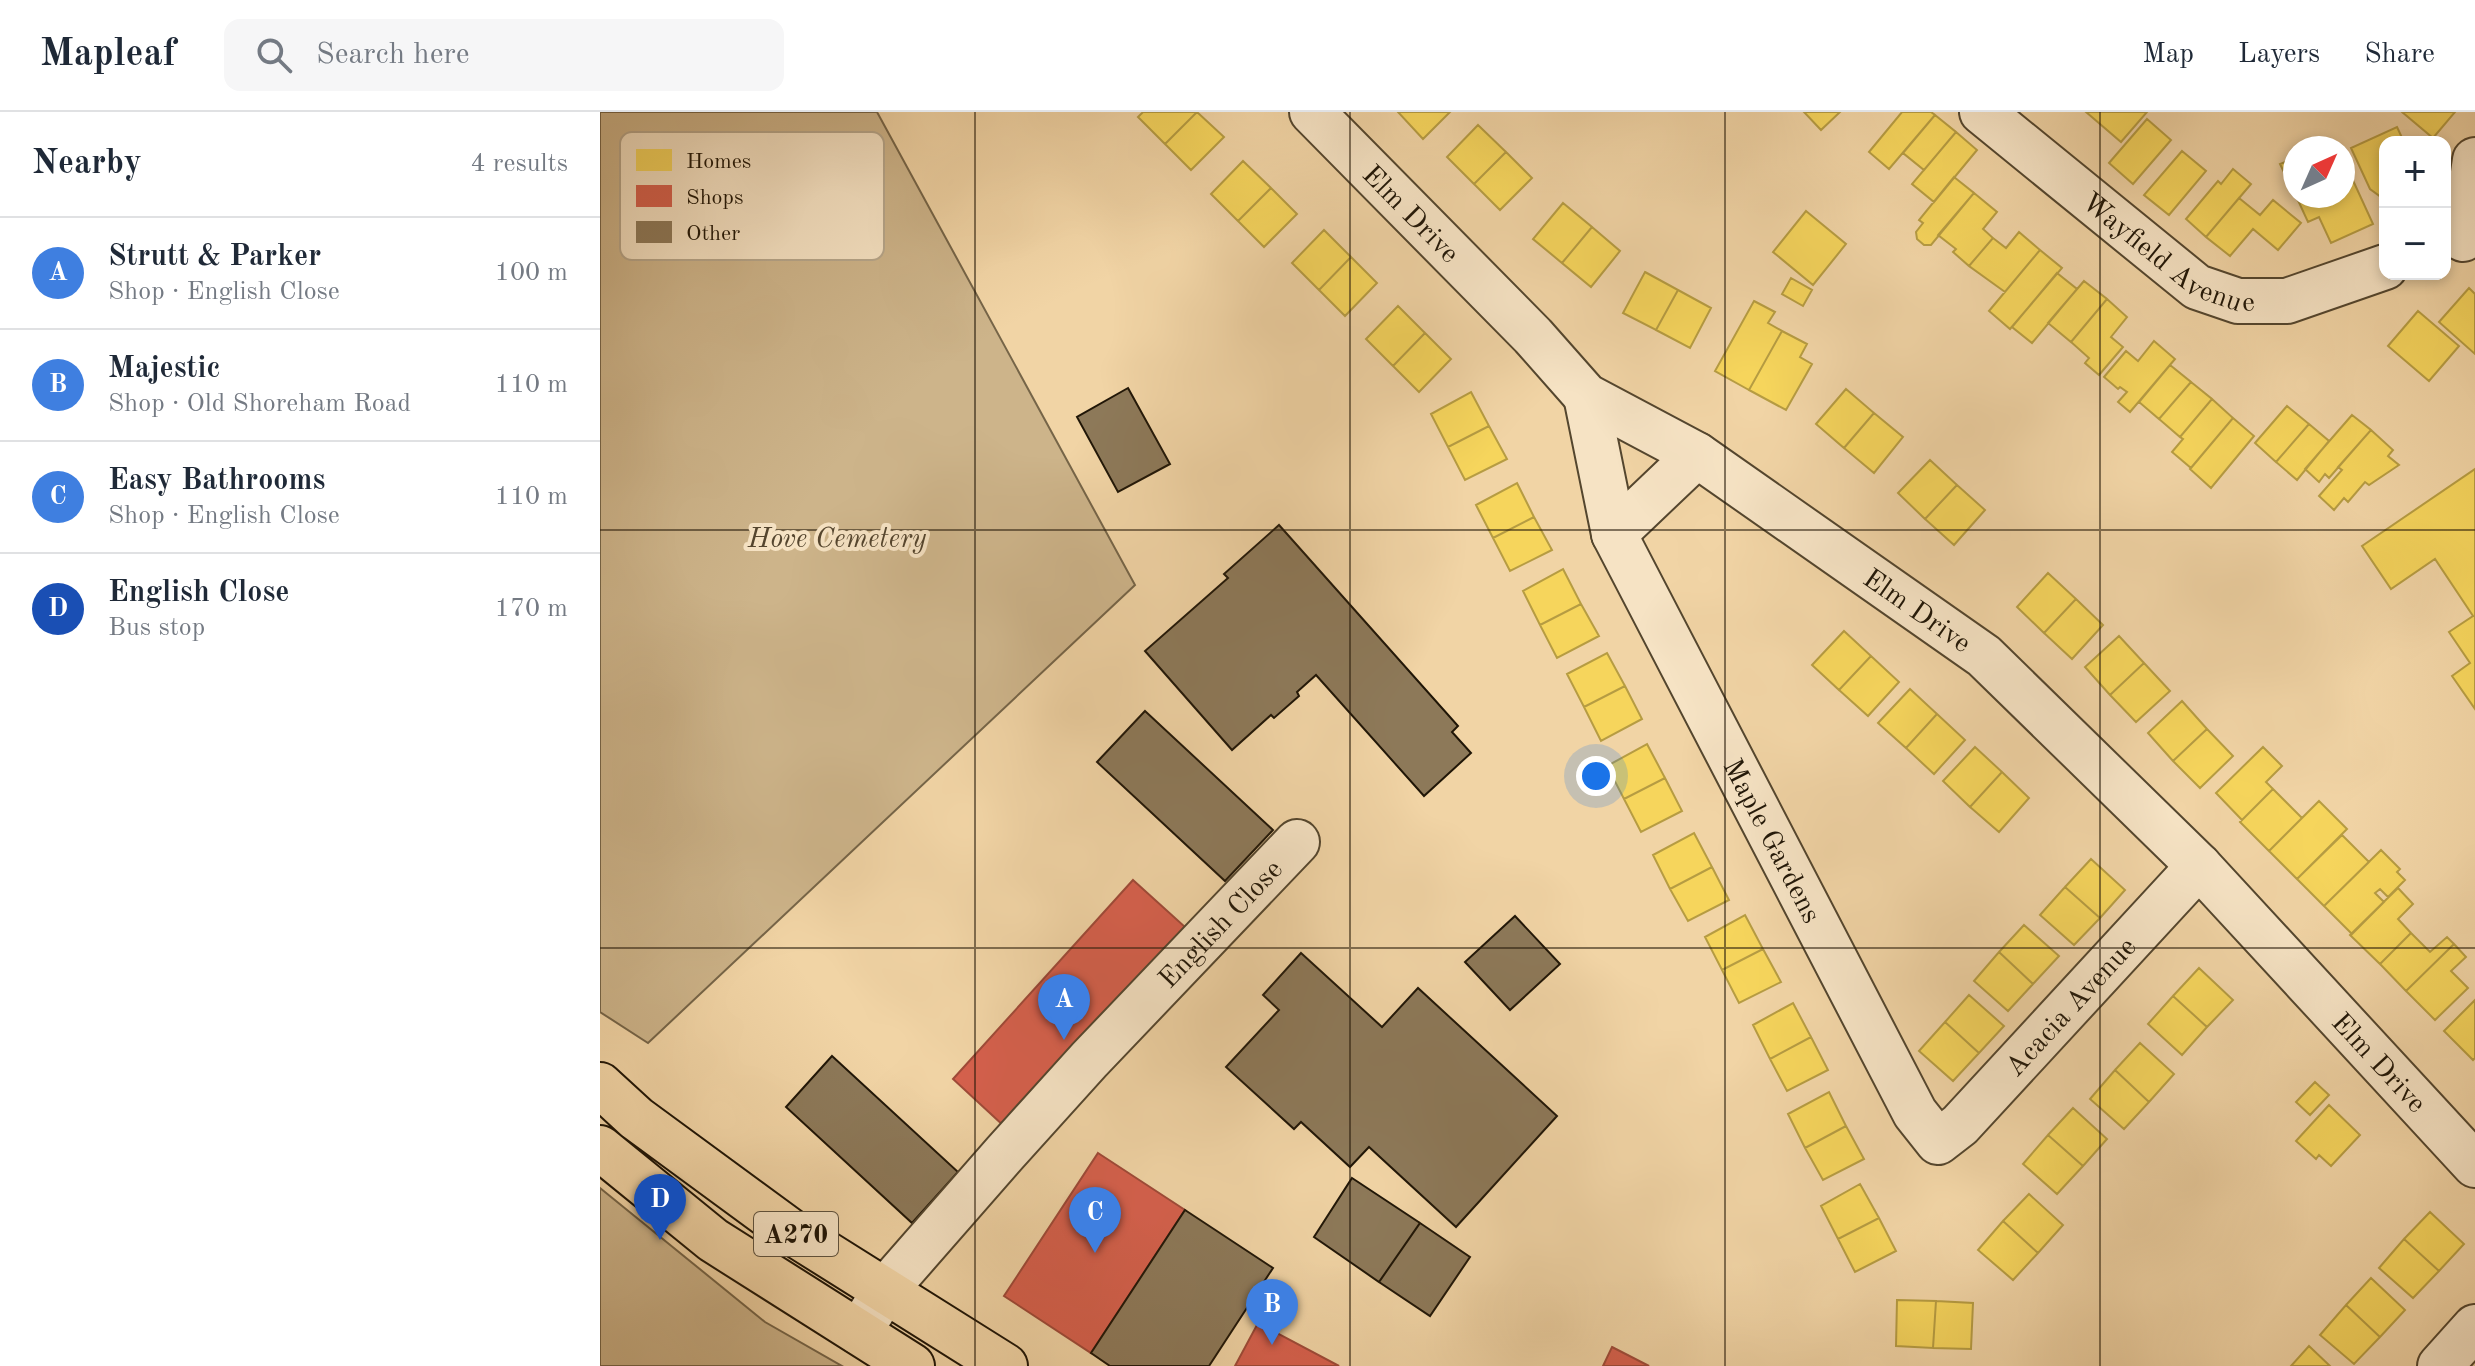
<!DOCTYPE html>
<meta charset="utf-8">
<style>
:root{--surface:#fff;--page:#f6f6f7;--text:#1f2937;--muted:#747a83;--line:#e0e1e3;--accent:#8f2418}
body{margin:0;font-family:"Old Standard TT",serif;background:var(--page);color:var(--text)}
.controls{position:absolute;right:24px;top:24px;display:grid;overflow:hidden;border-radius:16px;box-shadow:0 4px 12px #0003}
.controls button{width:72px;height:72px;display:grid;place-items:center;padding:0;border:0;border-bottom:2px solid var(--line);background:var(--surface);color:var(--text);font:40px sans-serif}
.compass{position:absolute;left:1683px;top:24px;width:72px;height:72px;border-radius:50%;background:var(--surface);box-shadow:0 4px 12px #0003;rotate:45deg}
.you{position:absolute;left:996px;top:664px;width:28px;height:28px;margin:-20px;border:6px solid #fff;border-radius:50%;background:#1a73e8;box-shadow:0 0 0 12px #1a73e833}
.badge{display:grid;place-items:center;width:52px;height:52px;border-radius:50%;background:var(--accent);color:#fff;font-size:26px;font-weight:700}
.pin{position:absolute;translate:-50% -66px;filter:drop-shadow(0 2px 4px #0008)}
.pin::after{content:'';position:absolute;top:42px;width:28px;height:24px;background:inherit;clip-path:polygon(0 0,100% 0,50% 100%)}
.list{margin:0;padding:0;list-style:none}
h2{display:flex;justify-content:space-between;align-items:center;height:104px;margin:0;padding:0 32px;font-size:34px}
h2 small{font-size:26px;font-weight:400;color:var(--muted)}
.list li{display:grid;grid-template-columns:52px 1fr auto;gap:24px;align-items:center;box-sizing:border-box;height:112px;padding:0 32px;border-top:2px solid var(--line)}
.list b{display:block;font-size:30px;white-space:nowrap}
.list p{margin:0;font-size:26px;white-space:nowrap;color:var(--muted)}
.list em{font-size:26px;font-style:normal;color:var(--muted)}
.icon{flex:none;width:44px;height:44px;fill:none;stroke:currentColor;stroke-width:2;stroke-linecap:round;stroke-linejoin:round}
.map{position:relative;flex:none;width:1875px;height:1254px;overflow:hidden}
header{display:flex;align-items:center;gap:48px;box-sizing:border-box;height:112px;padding:0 40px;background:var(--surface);border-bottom:2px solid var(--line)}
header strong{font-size:38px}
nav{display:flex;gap:44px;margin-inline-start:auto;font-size:28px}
.search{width:560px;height:72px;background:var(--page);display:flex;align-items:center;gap:20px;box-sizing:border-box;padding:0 28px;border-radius:16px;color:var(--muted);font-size:30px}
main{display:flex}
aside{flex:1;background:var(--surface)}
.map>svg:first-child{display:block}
.green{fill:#cdb48a;stroke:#766548;stroke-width:2}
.homes{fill:#f6d55c;stroke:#b69c42;stroke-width:2}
.shops{fill:#d6604d;stroke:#9f4a38;stroke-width:2}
.building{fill:#8d7959;stroke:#201607;stroke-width:2}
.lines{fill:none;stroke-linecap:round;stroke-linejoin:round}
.street-casing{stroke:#54462e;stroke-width:48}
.primary-casing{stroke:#201607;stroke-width:48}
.street{stroke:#f6e3c4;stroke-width:44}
.primary{stroke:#f1d4a5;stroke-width:44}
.grid{fill:none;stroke:#201607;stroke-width:2;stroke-opacity:0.55}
.labels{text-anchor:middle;stroke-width:8;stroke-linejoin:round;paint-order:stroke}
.shield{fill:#f6e3c4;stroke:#605440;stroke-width:2}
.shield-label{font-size:26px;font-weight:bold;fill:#201607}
.street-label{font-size:28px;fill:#201607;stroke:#f6e3c4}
.park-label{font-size:28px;font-style:italic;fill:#54452e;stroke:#f6e3c4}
.key{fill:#f6e3c4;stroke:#b6a68b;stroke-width:2}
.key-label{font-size:22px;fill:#201607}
</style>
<header>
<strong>Mapleaf</strong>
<div class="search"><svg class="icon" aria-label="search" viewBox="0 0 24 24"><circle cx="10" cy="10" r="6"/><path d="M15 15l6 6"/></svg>Search here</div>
<nav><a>Map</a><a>Layers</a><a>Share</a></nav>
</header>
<main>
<aside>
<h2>Nearby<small>4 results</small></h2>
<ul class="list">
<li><span class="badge" style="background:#3f7fe0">A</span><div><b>Strutt &amp; Parker</b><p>Shop · English Close</p></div><em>100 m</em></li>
<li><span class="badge" style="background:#3f7fe0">B</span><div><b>Majestic</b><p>Shop · Old Shoreham Road</p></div><em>110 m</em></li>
<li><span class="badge" style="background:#3f7fe0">C</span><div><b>Easy Bathrooms</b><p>Shop · English Close</p></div><em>110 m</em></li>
<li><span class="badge" style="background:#1a4fb4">D</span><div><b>English Close</b><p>Bus stop</p></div><em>170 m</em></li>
</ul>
</aside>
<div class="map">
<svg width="1875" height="1254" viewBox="0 0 1875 1254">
<rect width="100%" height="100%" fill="#f1d4a5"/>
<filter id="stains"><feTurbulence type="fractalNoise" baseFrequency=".0025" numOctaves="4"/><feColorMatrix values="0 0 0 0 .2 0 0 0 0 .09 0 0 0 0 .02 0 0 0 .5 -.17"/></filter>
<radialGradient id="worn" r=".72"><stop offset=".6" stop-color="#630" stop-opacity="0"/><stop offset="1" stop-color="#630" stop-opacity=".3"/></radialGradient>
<path class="green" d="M0,0H277L535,473L48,931L0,900Z
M0,1076L165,1210L242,1254H0Z"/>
<path class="homes" d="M543,0H597L565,32L538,5Z
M597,0L624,25L591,58L565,32Z
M798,0H850L823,27Z
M1204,0H1240L1221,18Z
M1302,0H1331L1335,3L1289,57L1269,40Z
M1486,0H1547L1521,30Z
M1802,0H1855L1833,26Z
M1335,3L1356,20L1324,58L1303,41Z
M1547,7L1571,28L1533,72L1509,51Z
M878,13L906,40L874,72L847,45Z
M1797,15L1804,30H1785V83L1781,85L1770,77L1751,36Z
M1356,20L1377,38L1334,90L1312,72Z
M1582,39L1606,59L1569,103L1544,83Z
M906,40L932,66L900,98L874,72Z
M1695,46V83L1680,52Z
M643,49L671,76L638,109L611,82Z
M1745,51L1773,112L1731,131L1719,105L1708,110L1696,84H1743Z
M1633,57L1651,72L1606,125L1586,107L1618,69L1621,72Z
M1354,65L1374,81L1331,133H1324L1317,127L1316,120L1323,111L1319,108Z
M671,76L697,102L664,135L638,109Z
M1374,81L1397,100L1383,117L1393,126L1369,154L1353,140L1356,137L1338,123Z
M1639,86L1660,103L1673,88L1701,111L1678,138L1653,117L1630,144L1606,125Z
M963,91L992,115L962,151L933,127Z
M1206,99L1246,132L1213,173L1173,140Z
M992,115L1020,139L991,175L962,151Z
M724,118L751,145L719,178L692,151Z
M1419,120L1440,138L1405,180L1369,154L1393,126L1406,136Z
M1440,138L1462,156L1410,217L1389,199Z
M751,145L777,171L745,204L719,178Z
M1045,160L1078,178L1056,218L1023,201Z
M1457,161L1477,177L1432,231L1412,215Z
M1191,166L1212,178L1203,194L1182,182Z
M1484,169L1507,187L1471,230L1448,211Z
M1869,176L1875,182V242L1839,210Z
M1078,178L1111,196L1090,236L1056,218Z
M1507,187L1527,205L1511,225L1523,235L1499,263L1485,251L1489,246L1471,230Z
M1154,189L1175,200L1168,211L1182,219L1149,278L1115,259Z
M798,194L825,221L793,254L766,227Z
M1818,199L1859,234L1829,269L1788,234Z
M1182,219L1207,232L1200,245L1212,252L1186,298L1149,278Z
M825,221L851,247L819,280L793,254Z
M1554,229L1575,247L1530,300L1518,290L1527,280L1520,275L1518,277L1504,265L1526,239L1538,249Z
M1570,253L1591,270L1559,307L1539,290Z
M1591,270L1612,287L1580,325L1559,307Z
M1246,277L1274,301L1244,336L1216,312Z
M871,280L889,314L848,335L831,302Z
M1612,287L1633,306L1591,356L1572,340L1583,327L1580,325Z
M1687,294L1709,312L1676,350L1655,331Z
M1274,301L1303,325L1274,361L1244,336Z
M1752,303L1771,318L1729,366L1725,362L1719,370L1705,357Z
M1633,306L1654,324L1611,376L1590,357Z
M1709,312L1729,329L1697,368L1676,350Z
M889,314L907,347L865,368L848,335Z
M1771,318L1793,338L1788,344L1799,353L1769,373L1765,370L1748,390L1744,386L1734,398L1719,384L1742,358L1738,355Z
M1330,348L1357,373L1325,407L1298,381Z
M1875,357V597L1852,564L1870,551L1849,520L1873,504L1835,447L1791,477L1762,434Z
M917,371L934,405L893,426L876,393Z
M1357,373L1385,398L1354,433L1325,407Z
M934,405L952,438L910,459L893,426Z
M963,457L981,492L940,513L923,479Z
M1448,461L1476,487L1444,521L1417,495Z
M1476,487L1503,513L1472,547L1444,521Z
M981,492L999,524L957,546L940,513Z
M1244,519L1271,544L1239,578L1212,553Z
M1519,524L1544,551L1510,583L1485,555Z
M1007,541L1025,574L984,595L967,562Z
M1271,544L1299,570L1268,604L1239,578Z
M1544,551L1570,579L1536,610L1510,583Z
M1025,574L1042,607L1001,629L984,595Z
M1310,577L1337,602L1306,636L1278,611Z
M1582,589L1607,617L1573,649L1548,621Z
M1337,602L1365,628L1334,662L1306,636Z
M1607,617L1633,644L1600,676L1573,649Z
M1047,632L1065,666L1024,687L1007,654Z
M1375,635L1402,660L1370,695L1343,669Z
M1663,635L1682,654L1666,670L1673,677L1642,708L1616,681Z
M1402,660L1429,686L1399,720L1370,695Z
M1065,666L1082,699L1041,720L1024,687Z
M1673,677L1702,706L1669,739L1640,710Z
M1719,689L1747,717L1697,767L1669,739Z
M1094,721L1112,755L1070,777L1053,743Z
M1742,723L1769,750L1724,794L1697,767Z
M1781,738L1800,757L1797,760L1805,768L1788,785L1780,777L1775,781L1784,790L1752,822L1724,794Z
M1491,747L1525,778L1500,806L1465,775Z
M1112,755L1129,788L1088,809L1070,777Z
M1465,775L1500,806L1474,833L1440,803Z
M1798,776L1813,792L1798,807L1811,821L1780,852L1750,823Z
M1145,803L1163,837L1122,858L1105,825Z
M1424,813L1459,844L1433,872L1399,840Z
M1811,821L1830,840L1847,825L1854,832L1806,879L1780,852Z
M1854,832L1866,845L1851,859L1868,876L1835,908L1806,879Z
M1163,837L1181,870L1139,891L1122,858Z
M1399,840L1433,872L1408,899L1374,869Z
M1599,856L1633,888L1607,915L1573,884Z
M1369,883L1404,914L1379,941L1345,910Z
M1573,884L1607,915L1582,943L1548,912Z
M1875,888V946L1873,948L1844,919Z
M1193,891L1211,925L1170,947L1153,913Z
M1345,910L1379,941L1353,969L1319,939Z
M1211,925L1228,958L1187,979L1170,947Z
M1540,931L1574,962L1549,990L1515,958Z
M1515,958L1549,990L1524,1017L1490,987Z
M1715,970L1729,983L1710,1003L1696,990Z
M1229,980L1246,1014L1205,1036L1188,1002Z
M1729,993L1760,1023L1731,1054L1719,1043L1716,1047L1696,1029Z
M1473,996L1507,1027L1483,1054L1448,1023Z
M1246,1014L1264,1047L1223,1068L1205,1036Z
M1448,1023L1483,1054L1457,1082L1423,1052Z
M1260,1072L1279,1106L1238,1127L1221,1094Z
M1429,1082L1463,1113L1438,1141L1403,1109Z
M1830,1100L1864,1132L1839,1159L1804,1127Z
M1279,1106L1296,1139L1255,1160L1238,1127Z
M1403,1109L1438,1141L1413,1168L1378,1138Z
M1804,1127L1839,1159L1813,1186L1779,1156Z
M1771,1166L1805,1198L1780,1225L1746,1193Z
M1297,1188L1336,1189L1333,1236L1296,1234Z
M1336,1189L1373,1191L1371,1237L1333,1236Z
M1746,1193L1780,1225L1754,1252L1720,1223Z
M1709,1234L1730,1254H1691Z"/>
<path class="shops" d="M533,768L585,815L405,1015L353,967Z
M498,1041L585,1098L491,1241L404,1184Z
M658,1211L739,1254H635Z
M1012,1235L1049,1254H1003Z"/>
<path class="building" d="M528,276L570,352L518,380L477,305Z
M679,413L858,614L852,620L871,641L824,684L716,563L697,580L699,584L674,606L671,603L632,638L545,539L628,466L624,462Z
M545,599L673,718L625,769L497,650Z
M915,804L960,852L910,898L865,850Z
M701,841L782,915L818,876L957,1004L856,1115L769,1035L750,1055L701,1010L694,1017L626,955L679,898L663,883Z
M232,944L358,1060L312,1111L186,995Z
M752,1066L820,1111L779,1170L714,1125Z
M585,1098L673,1156L609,1254H510L491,1241Z
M820,1111L870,1145L830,1204L779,1170Z"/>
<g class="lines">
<defs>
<g id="street">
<path id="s1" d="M712,0L933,224L986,284L1097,343L1384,544L1599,754L1875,1053"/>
<path id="s2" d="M1382,0L1597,175L1638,189H1687L1785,155"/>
<path d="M1863,127L1875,48"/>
<path id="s3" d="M986,284L1014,422L1315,1001L1338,1030L1360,1013L1599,754"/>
<path d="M1014,422L1097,343"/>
<path id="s4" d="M259,1220L286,1177L405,1041L489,948L697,730"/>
<path d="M1840,1254L1875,1215"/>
</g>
<path id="primary" d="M0,973L36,1006L190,1119L405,1254
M0,1036L113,1128L312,1254"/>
</defs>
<use href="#street" class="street-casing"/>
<use href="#primary" class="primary-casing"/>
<use href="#street" class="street"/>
<use href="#primary" class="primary"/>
</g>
<path class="grid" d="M375,0V1254M750,0V1254M1125,0V1254M1500,0V1254M0,418H1875M0,836H1875"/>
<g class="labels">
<rect class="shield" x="154" y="1100" width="84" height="44" rx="6"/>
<g class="shield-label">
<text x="196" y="1131">A270</text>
</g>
<g class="street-label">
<text dy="10" stroke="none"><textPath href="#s1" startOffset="142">Elm Drive</textPath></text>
<text dy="10" stroke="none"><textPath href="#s2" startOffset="236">Wayfield Avenue</textPath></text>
<text dy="10" stroke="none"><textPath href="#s1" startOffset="790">Elm Drive</textPath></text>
<text dy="10" stroke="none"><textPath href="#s3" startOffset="486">Maple Gardens</textPath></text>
<text dy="10" stroke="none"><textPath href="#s4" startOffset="546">English Close</textPath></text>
<text dy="10" stroke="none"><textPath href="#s3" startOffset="1020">Acacia Avenue</textPath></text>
<text dy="10" stroke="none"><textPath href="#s1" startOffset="1438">Elm Drive</textPath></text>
</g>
<g class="park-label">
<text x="237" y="435">Hove Cemetery</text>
</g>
</g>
<rect x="20" y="20" width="264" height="128" rx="12" class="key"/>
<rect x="36" y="37" width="36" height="22" fill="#f6d55c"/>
<rect x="36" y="73" width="36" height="22" fill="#d6604d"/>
<rect x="36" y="109" width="36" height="22" fill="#8d7959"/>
<g class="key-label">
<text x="86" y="56">Homes</text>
<text x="86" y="92">Shops</text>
<text x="86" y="128">Other</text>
</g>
<rect width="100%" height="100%" filter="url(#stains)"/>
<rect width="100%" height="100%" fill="url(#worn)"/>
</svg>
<div class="controls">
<button>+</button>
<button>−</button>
</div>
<svg class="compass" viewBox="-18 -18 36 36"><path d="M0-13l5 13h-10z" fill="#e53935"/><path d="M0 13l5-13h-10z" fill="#747a83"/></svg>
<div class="you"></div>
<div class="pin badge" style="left:464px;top:928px;background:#3f7fe0">A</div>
<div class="pin badge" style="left:672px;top:1233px;background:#3f7fe0">B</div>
<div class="pin badge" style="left:495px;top:1141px;background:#3f7fe0">C</div>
<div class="pin badge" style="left:60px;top:1128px;background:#1a4fb4">D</div>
</div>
</main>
